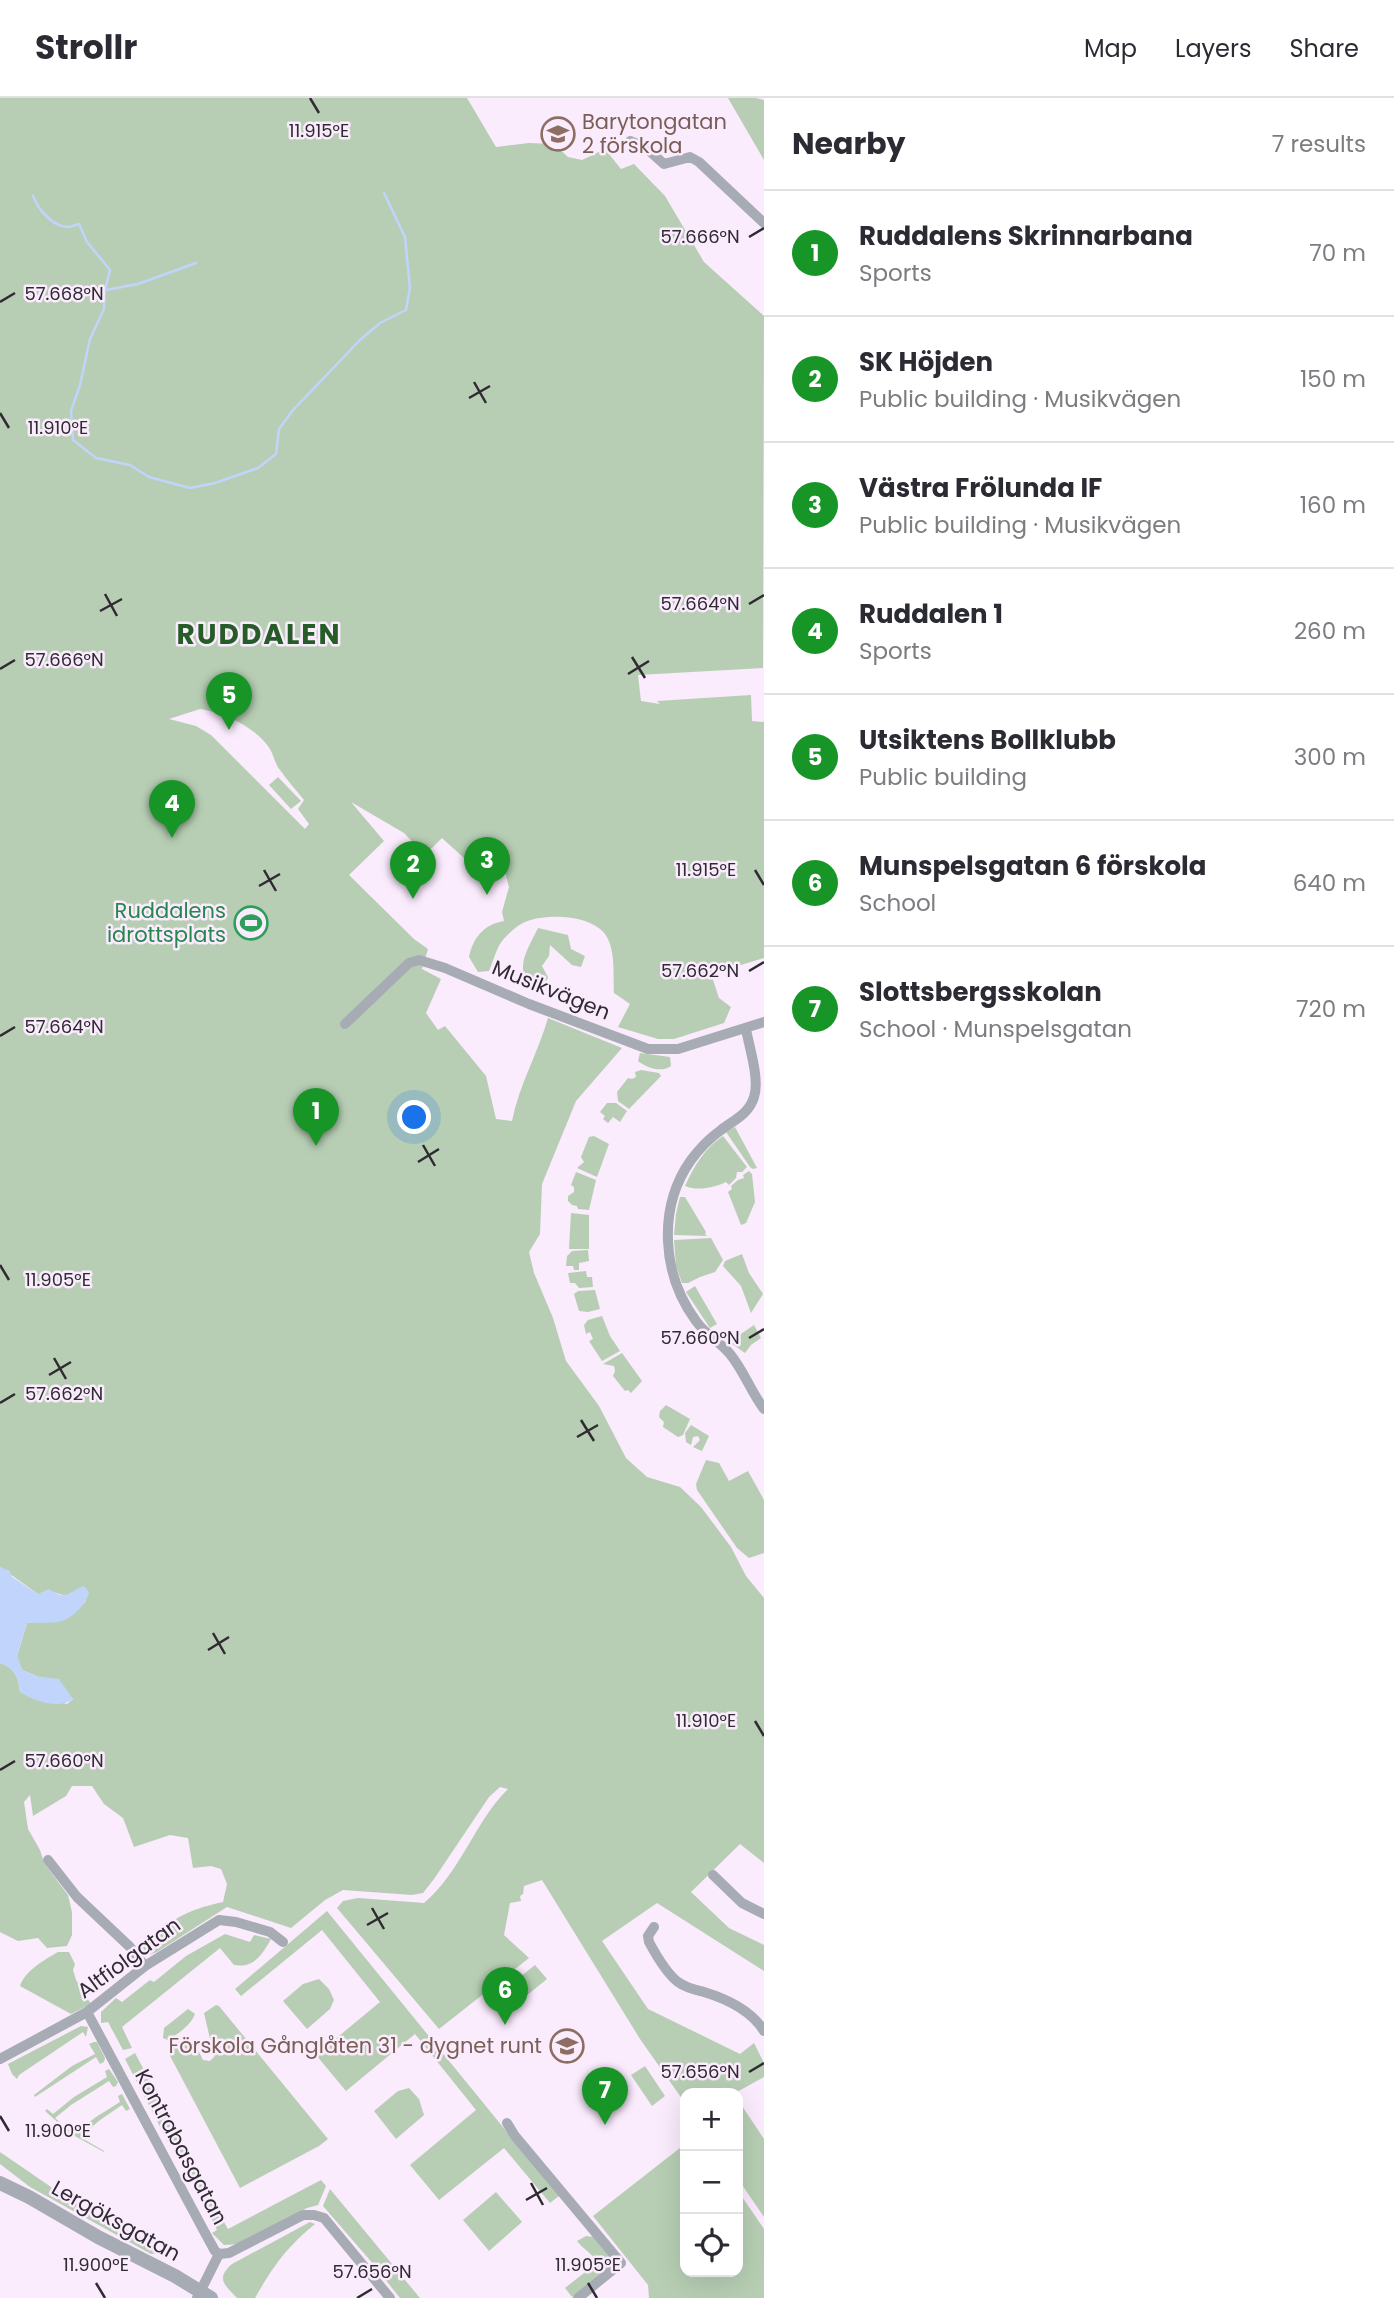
<!DOCTYPE html>
<meta charset="utf-8">
<style>
:root{--surface:#fff;--page:#f7f7f7;--text:#2b2b33;--muted:#7c7c81;--line:#e1e1e2;--accent:#189527}
body{margin:0;font-family:Poppins,sans-serif;background:var(--page);color:var(--text)}
.controls{position:absolute;right:21px;bottom:21px;display:grid;overflow:hidden;border-radius:14px;box-shadow:0 7px 28px #0002}
.controls button{width:63px;height:63px;display:grid;place-items:center;padding:0;border:0;border-bottom:2px solid var(--line);background:var(--surface);color:var(--text);font:35px sans-serif}
.you{position:absolute;left:415px;top:1020px;width:24px;height:24px;margin:-18px;border:5px solid #fff;border-radius:50%;background:#1a73e8;box-shadow:0 0 0 10px #1a73e833}
.badge{display:grid;place-items:center;width:46px;height:46px;border-radius:50%;background:var(--accent);color:#fff;font-size:23px;font-weight:700}
.pin{position:absolute;translate:-50% -58px;filter:drop-shadow(0 2px 4px #0008)}
.pin::after{content:'';position:absolute;top:37px;width:24px;height:21px;background:inherit;clip-path:polygon(0 0,100% 0,50% 100%)}
.list{margin:0;padding:0;list-style:none}
h2{display:flex;justify-content:space-between;align-items:center;height:91px;margin:0;padding:0 28px;font-size:30px}
h2 small{font-size:23px;font-weight:400;color:var(--muted)}
.list li{display:grid;grid-template-columns:46px 1fr auto;gap:21px;align-items:center;box-sizing:border-box;height:126px;padding:0 28px;border-top:2px solid var(--line)}
.list b{display:block;font-size:26px;white-space:nowrap}
.list p{margin:0;font-size:23px;white-space:nowrap;color:var(--muted)}
.list em{font-size:23px;font-style:normal;color:var(--muted)}
.icon{flex:none;width:38px;height:38px;fill:none;stroke:currentColor;stroke-width:2;stroke-linecap:round;stroke-linejoin:round}
.map{position:relative;flex:none;width:764px;height:2200px;overflow:hidden}
header{display:flex;align-items:center;gap:42px;box-sizing:border-box;height:98px;padding:0 35px;background:var(--surface);border-bottom:2px solid var(--line)}
header strong{font-size:33px}
nav{display:flex;gap:38px;margin-inline-start:auto;font-size:24px}
main{display:flex}
aside{flex:1;background:var(--surface)}
.map>svg:first-child{display:block}
.green{fill:#b7ceb4;fill-rule:evenodd}
.water{fill:#c1d4fb}
.lines{fill:none;stroke-linecap:round;stroke-linejoin:round}
.stream{stroke:#c1d4fb;stroke-width:2.5}
.minor{stroke:#a7abb4;stroke-width:10}
.tertiary{stroke:#a7abb4;stroke-width:14}
.ticks{fill:none;stroke:#302b32;stroke-width:2.5}
.labels{text-anchor:middle;stroke-width:5;stroke-linejoin:round;paint-order:stroke}
.education-label{font-size:21px;fill:#785e54;stroke:#faebfd;text-anchor:start}
.leisure-label{font-size:21px;fill:#27864d;stroke:#faebfd;text-anchor:end}
.street-label{font-size:21px;fill:#302b32;stroke:#faebfd}
.district-label{font-size:28px;font-weight:bold;letter-spacing:2px;fill:#265c28;stroke:#faebfd}
.ticks-label{font-size:18px;text-anchor:middle;fill:#302b32;stroke:#faebfd;stroke-width:5;stroke-linejoin:round;paint-order:stroke}
</style>
<header>
<strong>Strollr</strong>
<nav><a>Map</a><a>Layers</a><a>Share</a></nav>
</header>
<main>
<div class="map">
<svg width="764" height="2200" viewBox="0 0 764 2200">
<rect width="100%" height="100%" fill="#faebfd"/>
<path class="green" d="M0,0H467L496,49L529,45L554,46L568,59L582,62L605,51L621,71L634,66L665,98L704,164L764,218L763,570L638,577L641,603L660,606L657,603L751,597L752,623L764,624V860L711,876L719,900L731,909L724,925L674,941H658L618,929L630,906L614,895C613,878 616,851 605,836C590,816 543,815 523,825C516,828 507,837 502,843C496,851 493,864 489,873L478,874L469,859C473,840 484,826 504,823L502,814L509,789L505,774L488,782L480,780L464,760L442,740L425,757L404,735L351,704L384,743L349,777L414,841L428,851L422,871L441,881L426,915L438,932L445,928L486,978L496,1021L512,1023C519,987 538,955 548,920L622,950L576,1003L542,1086L540,1136L529,1154L534,1175L553,1220L566,1263L599,1308L626,1360L647,1379L680,1389L701,1409L731,1449L746,1478L764,1500V1765L740,1746L691,1794L729,1830L764,1847V1873L657,1805L602,1843L648,1911L740,1956L754,1945L764,1965V1979L735,1995H685V2005L640,1941L542,1782L524,1788L523,1796L520,1798L521,1803L510,1805L504,1837L529,1860L439,1931L337,1810L343,1803L358,1800L424,1805C461,1774 475,1723 508,1691L500,1689L489,1699L434,1781L423,1795L412,1797L343,1792L325,1802L291,1830L227,1809L157,1854L149,1857L143,1850C168,1822 186,1812 223,1804L227,1786L221,1771L211,1768L193,1770L188,1740L170,1737L134,1749L123,1720L104,1706L92,1688H72L66,1698L33,1718L30,1697L24,1704L28,1731L40,1752L44,1765L68,1797L72,1814V1837L67,1848L47,1850L38,1840L18,1843L0,1834V1565C14,1569 19,1580 20,1594L67,1606L73,1601L55,1581L39,1579L22,1572L17,1558L27,1525C52,1522 68,1524 86,1503L77,1493L67,1498L52,1494L38,1496L0,1469ZM200,611C224,615 256,629 270,651C274,658 275,666 280,672C287,682 296,692 304,702L298,711L309,726L305,731L211,637L196,628L169,621Z
M728,0H756L764,2V62Z
M278,679L301,703L291,711L269,687Z
M538,830L568,837L571,851L585,858L581,869L572,867L550,847L549,858L542,868L548,879L544,891L539,893L530,892C515,867 527,853 538,830Z
M640,955L670,959L671,968C662,975 647,970 638,963Z
M641,972L659,975L661,978L629,1011L618,1003L617,994L628,980L632,981L636,979L635,974Z
M607,1005H616L627,1013L620,1024L613,1019L608,1025L603,1021L605,1018L600,1014Z
M735,1029L757,1070L753,1071L750,1069L726,1034Z
M594,1038L609,1046L597,1079L577,1070L584,1064L581,1059L589,1039Z
M723,1038L747,1069L742,1074H737L736,1080L729,1087L726,1084C713,1090 698,1093 685,1088C694,1068 705,1050 723,1038Z
M749,1073L752,1076L755,1104L746,1125L741,1127L728,1094L732,1091L731,1088L738,1082L744,1080L743,1077Z
M576,1074L596,1082L589,1112L578,1111L577,1108L572,1107L568,1103V1098L574,1094V1089L571,1087Z
M680,1099H685L706,1134L705,1136L707,1138L674,1137L676,1116Z
M571,1115L589,1117V1151H569Z
M711,1140L723,1162L715,1174L700,1179L688,1185H682L676,1168L674,1142Z
M572,1153L588,1152L589,1163L579,1165V1172H574L573,1168H566L567,1158Z
M742,1156L749,1175L763,1196L751,1215L741,1188L723,1168L725,1163Z
M586,1173L587,1179H592L593,1189L579,1190L575,1185H570L568,1175Z
M695,1188L717,1226L710,1230L686,1194Z
M595,1192L600,1211L588,1214L579,1213L574,1196L578,1193Z
M602,1218L610,1238L620,1253L602,1263L589,1243L593,1241L590,1234L586,1236L584,1227L588,1222Z
M754,1227L761,1240L751,1247L745,1255L729,1244Z
M622,1255L642,1283L631,1295L628,1292L625,1293L613,1278L615,1273L614,1268L603,1266Z
M666,1307L690,1321L683,1337L678,1339L663,1329L664,1324L659,1319L660,1313Z
M691,1327L709,1338L702,1353L693,1349L700,1342L698,1338L693,1339L691,1347L686,1344L685,1335Z
M706,1362L719,1365L729,1383L748,1373L764,1402V1455L749,1460L737,1450L697,1392L696,1386Z
M327,1813L559,2098L550,2105L504,2050L439,2102L410,2067L476,2012L415,1936L346,1993L316,1957L380,1904L322,1832L241,1898L235,1891Z
M225,1836L250,1844L254,1837L271,1841C262,1857 254,1870 234,1867L220,1850L122,1929L132,1950L123,1952L108,1924L101,1925V1914L116,1900L122,1904L150,1882L154,1884L186,1858Z
M58,1854H69L75,1866L73,1872L76,1882L91,1906L71,1916L20,1888C25,1873 44,1862 58,1854Z
M535,1867L547,1881L526,1898L515,1883Z
M319,1881L329,1891L334,1902L330,1911L307,1931L283,1903L303,1886Z
M216,1907L219,1908L328,2041L319,2048L240,2090L169,1956L170,1948L179,1941L199,1954L203,1962L210,1963L214,1959L216,1952L211,1945L204,1915Z
M188,1911L195,1916C191,1927 178,1936 168,1942L163,1940L164,1930Z
M81,1928L88,1929L86,1939L83,1934L19,1977L17,1981L12,1976L8,1966Z
M94,1944H97L105,1960L104,1964L100,1966L96,1959L35,1999L34,1997L72,1968L95,1956L89,1946Z
M135,1955L181,2042L170,2048L125,1961Z
M645,1968L665,1998L652,2008L631,1977Z
M109,1971L118,1984L116,1988L113,1989L109,1983L71,2007L55,2020L74,2036L96,2019L120,2004L118,1998L122,1996L130,2011L126,2013L122,2007L100,2022L80,2039L104,2053V2054L71,2036L45,2013L47,2011L53,2016L74,1999L107,1979L105,1973Z
M409,1990L419,2001L424,2017L396,2041L374,2013L398,1993Z
M738,2002L764,2041V2119L738,2081Z
M685,2046V2174H738V2093L764,2131V2200H649L648,2187L593,2118Z
M183,2047L215,2108L206,2113L183,2066L173,2052Z
M0,2054L70,2102L155,2147L161,2155L151,2156L30,2089L0,2066Z
M321,2082L326,2088L318,2107L307,2110L240,2146L224,2147L212,2135L217,2132L209,2116L217,2112L228,2131Z
M330,2091L392,2166L381,2175L323,2108Z
M496,2094L522,2124L489,2153L463,2122Z
M310,2124L315,2126C286,2150 274,2167 255,2200H237C225,2187 215,2181 232,2166Z
M586,2138L594,2139L611,2160L609,2168L572,2199L565,2190L598,2164C590,2154 583,2151 577,2143Z
M395,2170L420,2200H400L384,2180Z"/>
<path class="water" d="M0,1469L10,1473L12,1479L38,1496L49,1491C66,1504 69,1493 84,1488L89,1494C87,1505 74,1519 62,1523C52,1526 38,1524 27,1525L17,1557L22,1572L39,1579L59,1581L73,1601C59,1612 34,1603 20,1594C19,1580 14,1569 0,1565Z"/>
<g class="lines">
<path class="stream" d="M33,98C38,111 52,128 67,129C71,129 75,127 79,126L87,144L110,172L105,192L104,211L90,241L80,287L71,313L73,342L96,360L130,367L149,379L190,390L215,385L258,370L276,356L279,331L293,312L360,242L380,225L406,212L410,190L405,139L384,95
M106,192L138,186L196,165"/>
<path class="minor" d="M630,43L645,49L664,66L690,59L699,64L764,125
M345,926L409,865L419,862L445,870L529,906L648,951H678L764,924
M746,931C749,949 760,981 754,999C749,1016 734,1022 721,1032C710,1040 699,1051 691,1062C657,1110 662,1177 696,1223C705,1236 720,1244 730,1256C744,1273 751,1294 764,1311
M48,1762L77,1799L130,1849L145,1868
M713,1777L742,1805L764,1816
M654,1829L648,1838L649,1844C656,1857 666,1875 678,1884C686,1890 696,1892 704,1894C727,1901 751,1912 764,1933
M87,1914L204,2133L215,2153L219,2156
M0,1961L87,1914L145,1868L219,1822L236,1824L270,1834L283,1844
M507,2025L515,2038L621,2165L578,2200
M219,2156L229,2155L303,2117H314L324,2120L390,2200
M197,2200L219,2156"/>
<path class="tertiary" d="M0,2085L29,2099L98,2139L175,2178L211,2200"/>
</g>
<path class="ticks" d="M310,0L319,15M749,139L764,130M0,204L15,195M474,284L486,305M469,300L490,288M0,315L9,330M105,496L117,518M749,506L764,497M100,513L122,501M632,559L645,580M0,571L15,562M628,576L649,563M264,772L276,793M755,772L764,787M259,788L280,776M749,873L764,864M0,938L15,929M423,1047L435,1068M418,1064L439,1051M0,1167L9,1182M749,1240L764,1231M54,1260L66,1281M49,1277L71,1264M0,1305L15,1296M581,1322L594,1343M577,1339L598,1327M213,1535L225,1556M208,1552L229,1539M755,1623L764,1638M0,1672L15,1663M372,1810L384,1831M367,1827L388,1815M749,1974L764,1965M0,2018L9,2033M531,2085L543,2107M526,2102L547,2090M96,2185L105,2200M588,2185L597,2200M357,2200L372,2191"/>
<defs>
<symbol id="school-ring" viewBox="-11 -11 22 22"><circle r="9.5" fill="#faebfd" stroke="#8d6e63" stroke-width="1.5"/><path d="M0-5L7-2L0 1L-7-2ZM-4 1L0 2.5L4 1V4Q0 6-4 4Z" fill="#8d6e63"/></symbol>
<symbol id="stadium-ring" viewBox="-11 -11 22 22"><circle r="9.5" fill="#faebfd" stroke="#2e9e5b" stroke-width="1.5"/><path d="M0-5a6.5 5 0 1 0 0 10a6.5 5 0 1 0 0-10ZM-3.5-1.8h7v3.6h-7Z" fill="#2e9e5b"/></symbol>
</defs>
<g fill-rule="evenodd">
<use href="#school-ring" x="539" y="17" width="38" height="38"/>
<use href="#stadium-ring" x="232" y="806" width="38" height="38"/>
<use href="#school-ring" x="548" y="1929" width="38" height="38"/>
</g>
<g class="labels">
<g class="education-label">
<text x="582" y="31">Barytongatan<tspan x="582" dy="24">2 förskola</tspan></text>
<text x="542" y="1955" text-anchor="end">Förskola Gånglåten 31 - dygnet runt</text>
</g>
<g class="leisure-label">
<text x="226" y="820">Ruddalens<tspan x="226" dy="24">idrottsplats</tspan></text>
</g>
<g class="street-label">
<text transform="translate(551 892) rotate(22)" y="7">Musikvägen</text>
<text transform="translate(129 1860) rotate(-36)" y="7">Altfiolgatan</text>
<text transform="translate(181 2049) rotate(62)" y="7">Kontrabasgatan</text>
<text transform="translate(116 2123) rotate(29)" y="7">Lergöksgatan</text>
</g>
<g class="district-label">
<text x="259" y="546">RUDDALEN</text>
</g>
</g>
<g class="ticks-label">
<text x="319" y="39">11.915°E</text>
<text x="700" y="145">57.666°N</text>
<text x="64" y="202">57.668°N</text>
<text x="58" y="336">11.910°E</text>
<text x="700" y="512">57.664°N</text>
<text x="64" y="568">57.666°N</text>
<text x="706" y="778">11.915°E</text>
<text x="700" y="879">57.662°N</text>
<text x="64" y="935">57.664°N</text>
<text x="58" y="1188">11.905°E</text>
<text x="700" y="1246">57.660°N</text>
<text x="64" y="1302">57.662°N</text>
<text x="706" y="1629">11.910°E</text>
<text x="64" y="1669">57.660°N</text>
<text x="700" y="1980">57.656°N</text>
<text x="58" y="2039">11.900°E</text>
<text x="96" y="2173">11.900°E</text>
<text x="588" y="2173">11.905°E</text>
<text x="372" y="2180">57.656°N</text>
</g>
</svg>
<div class="controls">
<button>+</button>
<button>−</button>
<button><svg class="icon" aria-label="locate" viewBox="0 0 24 24"><circle cx="12" cy="12" r="6"/><path d="M12 2v4M12 18v4M2 12h4M18 12h4"/></svg></button>
</div>
<div class="you"></div>
<div class="pin badge" style="left:316px;top:1048px">1</div>
<div class="pin badge" style="left:413px;top:801px">2</div>
<div class="pin badge" style="left:487px;top:797px">3</div>
<div class="pin badge" style="left:172px;top:740px">4</div>
<div class="pin badge" style="left:229px;top:632px">5</div>
<div class="pin badge" style="left:505px;top:1927px">6</div>
<div class="pin badge" style="left:605px;top:2027px">7</div>
</div>
<aside>
<h2>Nearby<small>7 results</small></h2>
<ul class="list">
<li><span class="badge">1</span><div><b>Ruddalens Skrinnarbana</b><p>Sports</p></div><em>70 m</em></li>
<li><span class="badge">2</span><div><b>SK Höjden</b><p>Public building · Musikvägen</p></div><em>150 m</em></li>
<li><span class="badge">3</span><div><b>Västra Frölunda IF</b><p>Public building · Musikvägen</p></div><em>160 m</em></li>
<li><span class="badge">4</span><div><b>Ruddalen 1</b><p>Sports</p></div><em>260 m</em></li>
<li><span class="badge">5</span><div><b>Utsiktens Bollklubb</b><p>Public building</p></div><em>300 m</em></li>
<li><span class="badge">6</span><div><b>Munspelsgatan 6 förskola</b><p>School</p></div><em>640 m</em></li>
<li><span class="badge">7</span><div><b>Slottsbergsskolan</b><p>School · Munspelsgatan</p></div><em>720 m</em></li>
</ul>
</aside>
</main>
